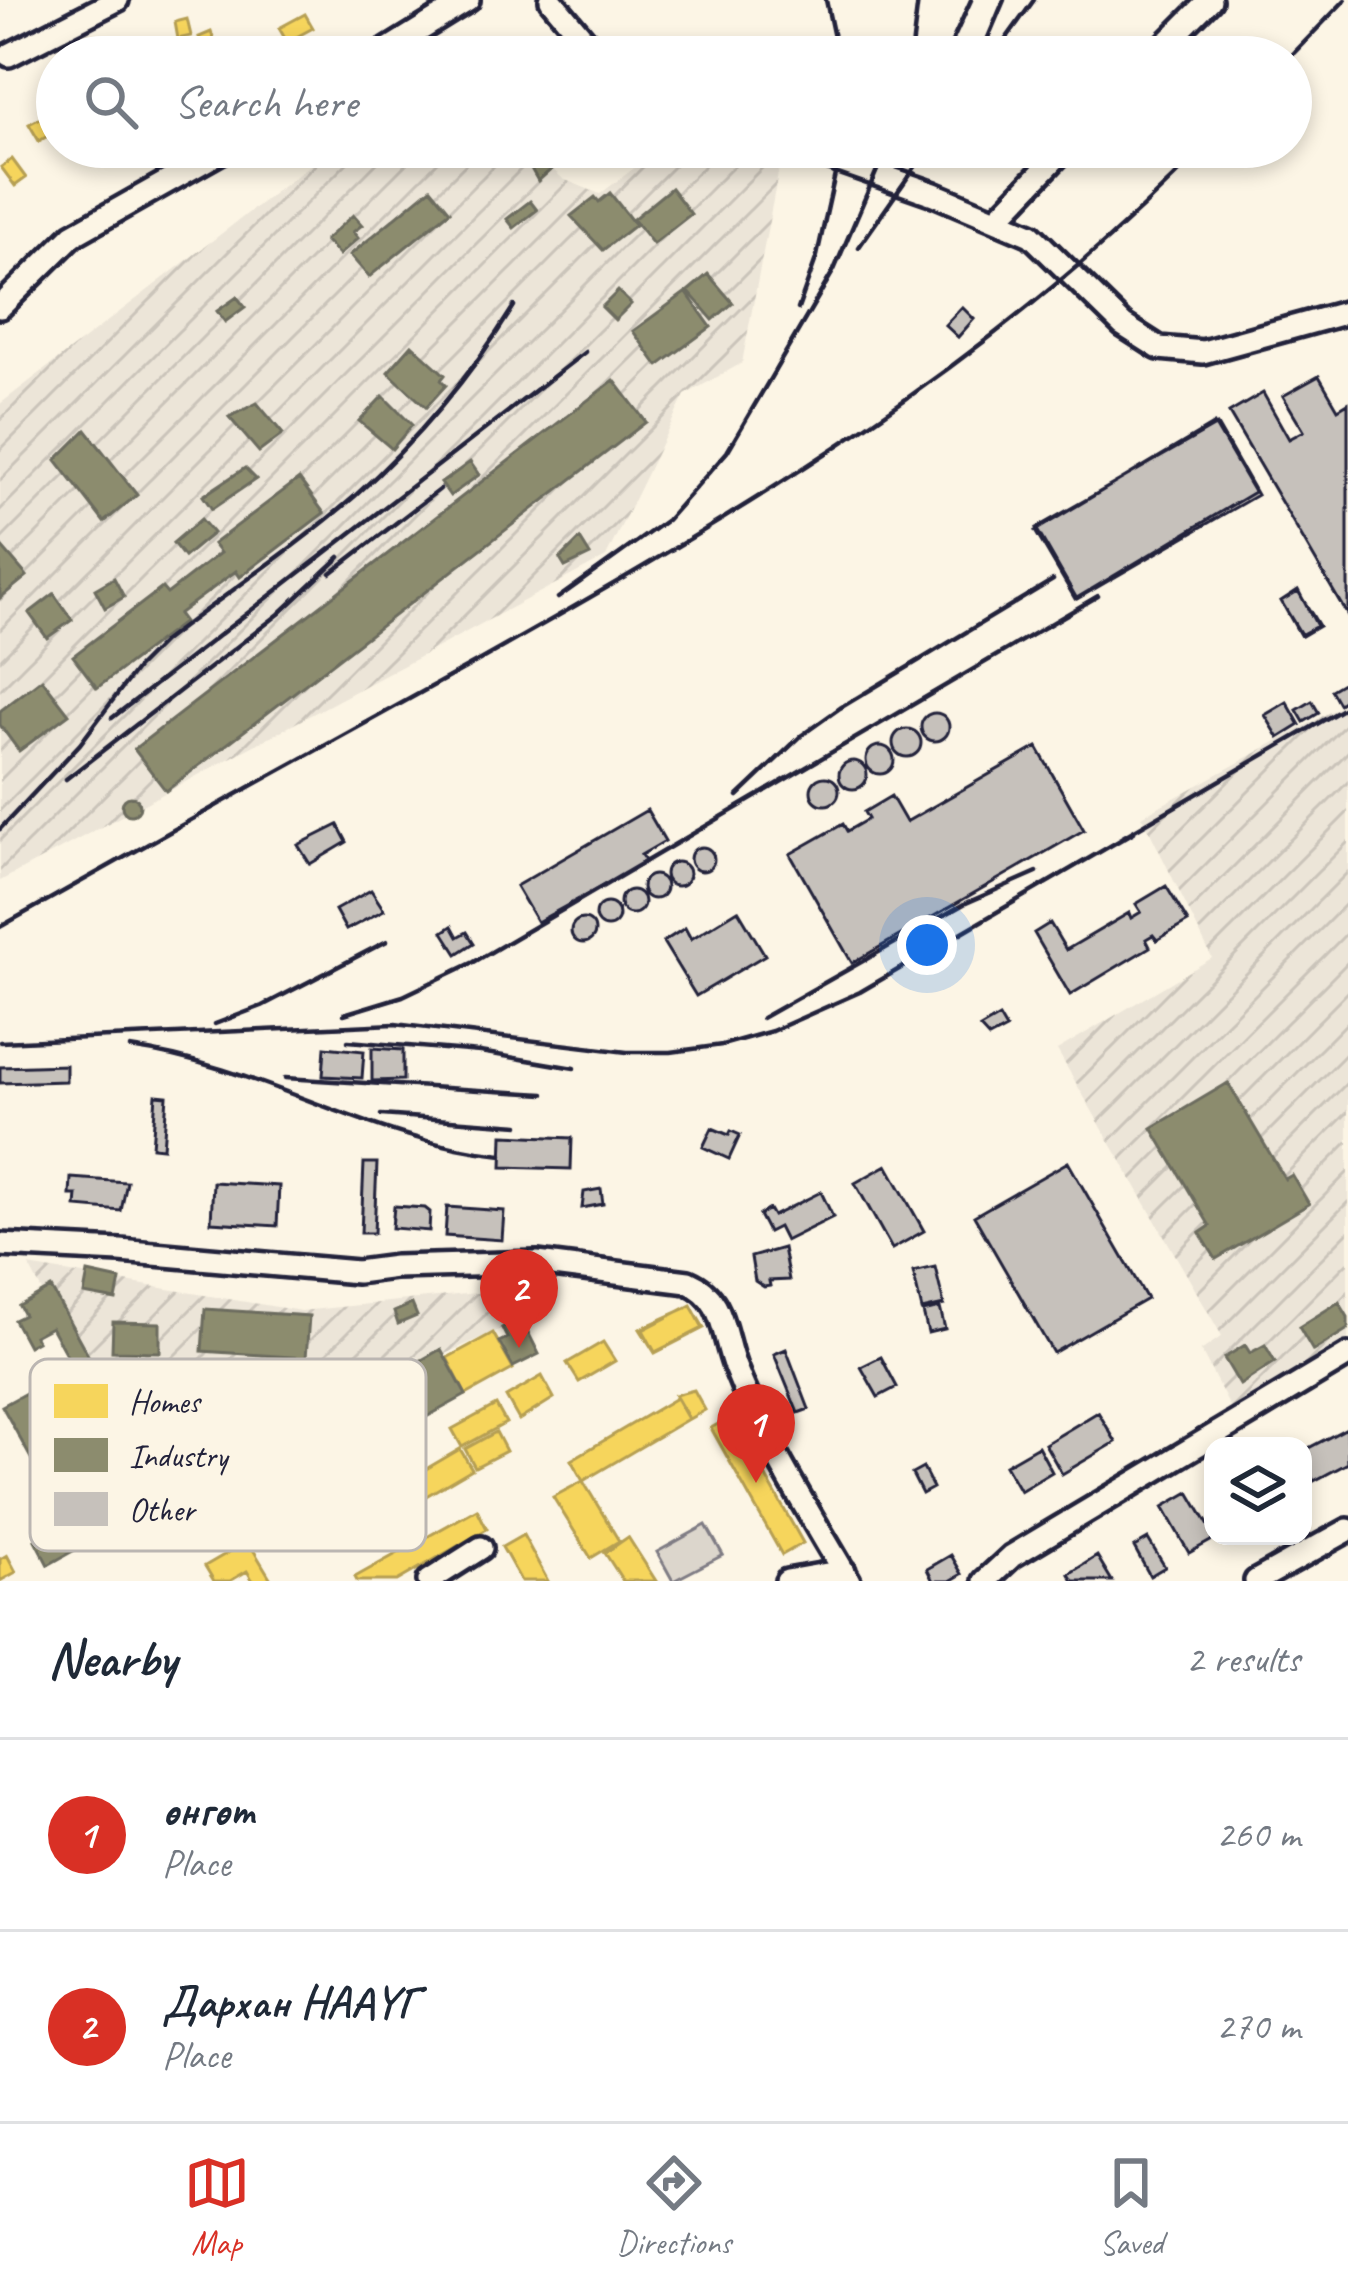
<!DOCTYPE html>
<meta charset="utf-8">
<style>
:root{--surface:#fff;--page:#f6f6f7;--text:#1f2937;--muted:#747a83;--line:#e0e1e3;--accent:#d93025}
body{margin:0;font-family:Caveat,sans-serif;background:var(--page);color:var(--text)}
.controls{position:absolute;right:36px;bottom:36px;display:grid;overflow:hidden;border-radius:24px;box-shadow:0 6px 18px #0003}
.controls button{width:108px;height:108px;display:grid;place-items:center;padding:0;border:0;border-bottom:3px solid var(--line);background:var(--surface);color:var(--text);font:60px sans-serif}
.you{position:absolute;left:927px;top:945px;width:42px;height:42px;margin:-30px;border:9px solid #fff;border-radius:50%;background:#1a73e8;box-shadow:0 0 0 18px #1a73e833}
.badge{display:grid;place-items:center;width:78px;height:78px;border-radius:50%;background:var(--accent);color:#fff;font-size:39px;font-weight:700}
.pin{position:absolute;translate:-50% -99px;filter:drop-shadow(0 3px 6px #0008)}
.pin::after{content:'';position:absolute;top:63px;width:42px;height:36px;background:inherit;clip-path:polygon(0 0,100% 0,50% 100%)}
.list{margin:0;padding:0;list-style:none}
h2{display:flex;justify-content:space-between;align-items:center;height:156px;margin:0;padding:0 48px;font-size:51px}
h2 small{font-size:39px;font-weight:400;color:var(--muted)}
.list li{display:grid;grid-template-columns:78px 1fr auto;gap:36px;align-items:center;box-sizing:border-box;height:192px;padding:0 48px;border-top:3px solid var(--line)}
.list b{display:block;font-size:45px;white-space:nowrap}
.list p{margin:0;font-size:39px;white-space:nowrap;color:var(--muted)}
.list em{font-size:39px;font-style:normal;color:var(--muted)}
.icon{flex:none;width:66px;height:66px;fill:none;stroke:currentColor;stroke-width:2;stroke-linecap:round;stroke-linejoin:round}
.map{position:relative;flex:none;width:1348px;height:1581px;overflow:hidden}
.search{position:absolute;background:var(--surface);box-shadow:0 6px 18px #0003;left:36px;right:36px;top:36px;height:132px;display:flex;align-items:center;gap:30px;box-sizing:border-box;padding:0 42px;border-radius:66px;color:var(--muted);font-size:45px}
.sheet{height:540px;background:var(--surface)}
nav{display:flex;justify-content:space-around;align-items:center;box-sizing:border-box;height:168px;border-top:3px solid var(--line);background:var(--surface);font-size:33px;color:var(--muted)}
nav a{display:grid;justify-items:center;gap:6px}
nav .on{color:var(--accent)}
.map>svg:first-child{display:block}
.industrial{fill:url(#industrial-furrows)}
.garden{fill:#dcd6cc;stroke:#7f7c84;stroke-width:3}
.homes{fill:#f6d55c;stroke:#b69f52;stroke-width:3}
.industry{fill:#8c8c6e;stroke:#6c6c5f;stroke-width:3}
.building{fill:#c6c1bb;stroke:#22223b;stroke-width:3}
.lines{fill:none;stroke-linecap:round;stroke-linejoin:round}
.minor-casing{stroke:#22223b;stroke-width:30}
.minor{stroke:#fcf5e5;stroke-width:21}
.rail{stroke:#22223b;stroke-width:4.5}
.key{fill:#fcf5e5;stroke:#bbb6b2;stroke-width:3}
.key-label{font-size:33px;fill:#22223b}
</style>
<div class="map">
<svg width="1348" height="1581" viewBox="0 0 1348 1581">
<defs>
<pattern id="industrial-furrows" width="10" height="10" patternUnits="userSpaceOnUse" patternTransform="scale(3)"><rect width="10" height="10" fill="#ece5d8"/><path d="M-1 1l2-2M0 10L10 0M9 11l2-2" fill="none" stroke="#cac4ba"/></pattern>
</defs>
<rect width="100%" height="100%" fill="#fcf5e5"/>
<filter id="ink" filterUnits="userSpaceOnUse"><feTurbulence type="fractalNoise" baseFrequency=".00833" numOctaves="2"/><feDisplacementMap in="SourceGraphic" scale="24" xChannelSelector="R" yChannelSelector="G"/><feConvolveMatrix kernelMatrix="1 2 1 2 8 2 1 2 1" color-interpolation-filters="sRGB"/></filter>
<g filter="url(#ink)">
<path class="industrial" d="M334,147H529L563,179L600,194L662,147H733L780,163L742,363L685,395L606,557L0,881V404Z
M1348,702V1339L1231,1409L1201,1351L1222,1336L1057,1050L1212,958L1142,816Z
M29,1266L301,1311L505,1290L527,1317L354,1395L361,1408L159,1518Z"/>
<path class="garden" d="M706,1525L723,1555L673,1581L657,1552Z"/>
<path class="homes" d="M305,14L313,28L287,42L279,28Z
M187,19L191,36L178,39L175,22Z
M211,32L220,57H206L199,37Z
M44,116L53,133L39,141L29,124Z
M12,159L26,178L15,186L1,167Z
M691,1305L703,1328L655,1352L643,1330Z
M691,1306L704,1328L655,1353L640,1329Z
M493,1333L513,1369L466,1395L447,1358Z
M603,1342L615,1361L579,1382L567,1363Z
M542,1376L554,1398L519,1420L506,1397Z
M694,1390L705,1410L689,1419L675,1395Z
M676,1398L688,1419L583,1481L571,1460Z
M496,1405L506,1423L462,1447L452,1429Z
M732,1416L803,1543L782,1555L711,1428Z
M496,1432L506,1451L475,1467L465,1449Z
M460,1449L472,1469L421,1499L409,1479Z
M583,1481L619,1541L591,1558L553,1497Z
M477,1509L487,1529L397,1581H357L355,1577Z
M523,1535L548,1581H521L502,1547Z
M628,1537L656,1581H623L605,1553Z
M248,1541L272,1581H253L247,1571L230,1581H214L205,1566Z
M7,1555L16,1572L0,1581V1559Z"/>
<path class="industry" d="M539,147L554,167L538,181L525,158Z
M431,188L450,211L369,277L350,255Z
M671,188L691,214L653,244L633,219Z
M610,193L635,225L603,250L571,216L595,197L599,202Z
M530,201L537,210L514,228L507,219Z
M353,215L362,225L353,232L358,238L339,255L325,240Z
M708,274L733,303L713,320L688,291Z
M618,291L631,304L615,320L602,307Z
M686,292L711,327L658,366L633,331Z
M237,297L245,307L225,322L217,311Z
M412,345L445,375L441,380L446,385L426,407L388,372Z
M614,380L646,422L166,791L134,749Z
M383,396L412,425L392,449L359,421Z
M257,403L283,434L259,452L229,417Z
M86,430L137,495L104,522L56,460Z
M470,462L479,475L450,496L441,483Z
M245,468L256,479L212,509L203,496Z
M299,479L324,513L240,577L236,571L178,614L184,622L97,688L73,656L162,588L167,594L220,553L213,544Z
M201,519L213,533L184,557L173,543Z
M580,539L590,555L565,567L560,559Z
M0,545L27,576L0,598Z
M114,578L124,597L105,608L95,589Z
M54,594L72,620L47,638L29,613Z
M42,679L69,714L19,751L0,725V711Z
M122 806a9 9 0 1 1 18 0a9 9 0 1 1-18 0Z
M1228,1083L1285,1179L1292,1175L1309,1204L1216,1259L1200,1233L1210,1226L1152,1128Z
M88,1273L120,1280L116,1300L84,1294Z
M51,1288L139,1448L134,1450L149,1479L159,1474L176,1503L134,1527L130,1519L48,1565L35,1540L120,1492L109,1472L117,1467L73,1388L33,1411L70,1477L48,1489L2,1406L73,1367L51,1327L34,1336L37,1341L28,1346L14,1320L24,1315L19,1306Z
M1339,1302L1348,1317V1329L1313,1351L1299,1327Z
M412,1304L417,1316L398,1324L394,1312Z
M205,1309L309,1316L306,1358L202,1351Z
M515,1321L521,1331L526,1328L539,1354L513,1367L499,1342L507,1338L502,1328Z
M113,1322L160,1323V1352L112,1351Z
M1245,1345L1250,1353L1265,1345L1275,1362L1240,1385L1224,1358Z
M441,1349L466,1395L385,1440L360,1395Z"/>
<path class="building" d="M962,307L974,319L958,337L945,325Z
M1319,376L1338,409L1348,403V616L1229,413L1263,393L1289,439L1304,431L1283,396Z
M1214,424L1254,492L1075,599L1035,531Z
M1217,425L1257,495L1077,599L1036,528Z
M1298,590L1317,626L1300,635L1281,601Z
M1298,591L1319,626L1302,636L1281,601Z
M1348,680V698L1339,704L1331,690Z
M1312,701L1319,713L1304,722L1297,710Z
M1287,702L1300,725L1279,738L1265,715Z
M921 727a14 14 0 1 1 28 0a14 14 0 1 1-28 0Z
M893 743a14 14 0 1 1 28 0a14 14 0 1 1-28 0Z
M866 760a14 14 0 1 1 28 0a14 14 0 1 1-28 0Z
M1037,747L1084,830L852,963L790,854L843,824L847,831L868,819L864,812L891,796L906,822Z
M839 775a14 14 0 1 1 28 0a14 14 0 1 1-28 0Z
M811 791a14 14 0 1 1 28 0a14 14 0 1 1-28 0Z
M647,810L665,841L641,855L646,862L537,922L516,886Z
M338,825L347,842L310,864L298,845Z
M690 859a12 12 0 1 1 24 0a12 12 0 1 1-24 0Z
M665 874a12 12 0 1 1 24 0a12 12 0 1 1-24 0Z
M642 887a12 12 0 1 1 24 0a12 12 0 1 1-24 0Z
M1166,886L1188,922L1157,940L1153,935L1146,939L1150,947L1070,995L1034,933L1050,923L1066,950L1129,913L1131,918L1141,912L1136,904Z
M620 902a12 12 0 1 1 24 0a12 12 0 1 1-24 0Z
M371,890L384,910L346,930L335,910Z
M595 915a12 12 0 1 1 24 0a12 12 0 1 1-24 0Z
M738,910L765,955L696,996L663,942L685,928L691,939Z
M571 931a12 12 0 1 1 24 0a12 12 0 1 1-24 0Z
M452,926L458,937L467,932L474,943L457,954L443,932Z
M999,1017L1006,1029L989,1038L980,1028Z
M325,1047L364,1051L362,1078L323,1076Z
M372,1048L403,1050V1080L372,1081Z
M66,1065V1081L0,1083V1067Z
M156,1095L167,1096L163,1148L152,1147Z
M712,1128L729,1135L731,1131L740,1135L729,1159L703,1147Z
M503,1135L572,1138L571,1169L502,1167Z
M1068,1162L1147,1299L1053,1353L974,1216Z
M364,1163H377L374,1233H361Z
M887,1165L924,1231L892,1249L855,1183Z
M71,1178L127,1182L121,1211L76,1207L77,1195H70Z
M213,1182L279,1186L277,1226L211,1222Z
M601,1189L603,1204L582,1208L584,1192Z
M821,1192L833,1217L785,1241L778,1227L768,1232L759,1215L769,1209L773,1216Z
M394,1206L425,1208L430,1212L429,1231L392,1228Z
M447,1207L504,1211L502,1240L445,1236Z
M783,1248L789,1280L769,1281L770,1286L764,1287L755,1281L751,1257Z
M935,1267L944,1305L922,1310L913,1272Z
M940,1308L945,1329L928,1333L923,1312Z
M786,1349L809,1409L798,1413L774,1354Z
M881,1357L897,1387L878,1397L861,1367Z
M1098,1412L1116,1442L1062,1474L1045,1444Z
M1347,1428L1348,1463L1314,1481L1303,1462V1451Z
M1038,1446L1052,1472L1020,1491L1005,1465Z
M923,1468L933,1488L922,1494L912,1474Z
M1189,1492L1216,1538L1189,1553L1163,1507Z
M1148,1539L1165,1567L1150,1576L1134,1547Z
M951,1555L962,1574L950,1581H933L927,1569Z
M1097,1556L1112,1581H1073L1069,1574Z"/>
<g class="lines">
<defs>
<path id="minor" d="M551,0L591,48L604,57
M9,55L117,0
M376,57L468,0
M1153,57L1210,0
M800,147L934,194L1031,235L1123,325L1159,348L1203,352L1348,312
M996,220L1066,147
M0,307L73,235L229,147
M0,1245L120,1251L357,1272L395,1267L537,1263L688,1282C725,1298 722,1333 735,1367C764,1442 809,1512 849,1581
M429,1581L481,1548
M787,1581L844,1571
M985,1581L1012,1556L1348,1355
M1256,1581L1348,1530"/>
</defs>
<use href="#minor" class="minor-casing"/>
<use href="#minor" class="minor"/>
<path class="rail" d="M826,0L838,57
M982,52L1004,0
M911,57L918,0
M945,57L971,0
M993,57L1034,0
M1290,57L1345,0
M859,247L929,147
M798,309L817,256L841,147
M331,573L440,489
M558,598L667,520L727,452L834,270L887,147
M112,718L585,352
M66,779L279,614L340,557
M738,796L802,735L840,708L1053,580
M0,829L80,744L137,668L164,641C227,593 295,548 355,496C417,440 470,377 514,306
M1121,838L1348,706
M0,927C159,837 318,749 478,661C738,515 995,364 1204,147
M344,1014L403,996L474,962L1098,596
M762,1018L964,904L1037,872
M215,1024L262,1006L387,941
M348,1041L480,1052L574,1068
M0,1042L395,1024L627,1052H671L722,1045L772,1031L860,992L1134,832
M130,1048C263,1066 370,1142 502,1155
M285,1078L544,1094
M381,1115L519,1125"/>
</g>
</g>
<rect x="30" y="1359" width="396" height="192" rx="18" class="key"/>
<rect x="54" y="1384" width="54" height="34" fill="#f6d55c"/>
<rect x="54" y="1438" width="54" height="34" fill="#8c8c6e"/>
<rect x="54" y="1492" width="54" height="34" fill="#c6c1bb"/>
<g class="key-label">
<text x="129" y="1413">Homes</text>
<text x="129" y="1467">Industry</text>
<text x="129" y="1521">Other</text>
</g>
</svg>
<div class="controls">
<button><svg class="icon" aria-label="layers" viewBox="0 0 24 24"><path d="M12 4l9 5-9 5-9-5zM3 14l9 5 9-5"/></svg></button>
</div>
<div class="you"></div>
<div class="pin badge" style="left:756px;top:1483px">1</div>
<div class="pin badge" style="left:519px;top:1348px">2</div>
<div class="search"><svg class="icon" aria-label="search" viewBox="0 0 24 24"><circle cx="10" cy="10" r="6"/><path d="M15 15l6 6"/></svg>Search here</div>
</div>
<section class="sheet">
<h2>Nearby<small>2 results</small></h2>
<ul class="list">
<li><span class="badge">1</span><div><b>өнгөт</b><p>Place</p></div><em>260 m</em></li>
<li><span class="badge">2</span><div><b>Дархан НААҮГ</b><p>Place</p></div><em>270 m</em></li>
</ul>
</section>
<nav>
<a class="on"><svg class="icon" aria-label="map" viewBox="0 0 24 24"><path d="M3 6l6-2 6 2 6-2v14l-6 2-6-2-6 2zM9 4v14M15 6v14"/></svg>Map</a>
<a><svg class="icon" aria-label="directions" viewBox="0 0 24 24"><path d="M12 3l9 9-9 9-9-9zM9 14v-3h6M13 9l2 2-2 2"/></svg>Directions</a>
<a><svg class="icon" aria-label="saved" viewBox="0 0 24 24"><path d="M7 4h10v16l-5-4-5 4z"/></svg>Saved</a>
</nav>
